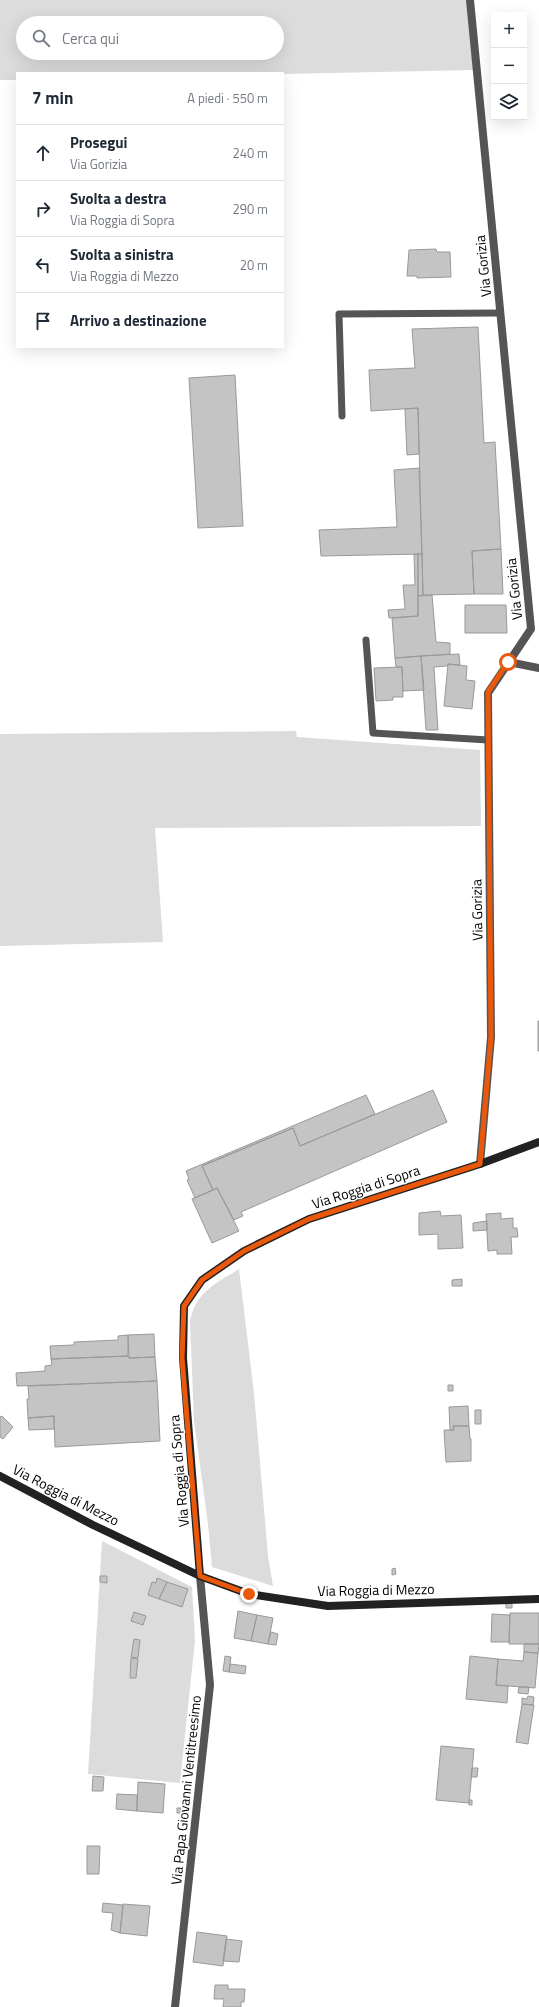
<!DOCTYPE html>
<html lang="it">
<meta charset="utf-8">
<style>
:root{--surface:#fff;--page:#f6f6f7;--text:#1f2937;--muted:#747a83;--line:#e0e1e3}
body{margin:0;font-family:"Titillium Web",sans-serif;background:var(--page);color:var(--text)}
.controls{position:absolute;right:12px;top:12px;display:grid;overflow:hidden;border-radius:0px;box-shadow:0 4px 16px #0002}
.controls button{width:36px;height:36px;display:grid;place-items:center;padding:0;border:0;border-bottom:1px solid var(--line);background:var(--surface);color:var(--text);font:20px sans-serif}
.stop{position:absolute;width:12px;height:12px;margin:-9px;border:3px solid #ea580c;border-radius:50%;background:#fff}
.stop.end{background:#ea580c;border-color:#fff;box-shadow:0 1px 4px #0008}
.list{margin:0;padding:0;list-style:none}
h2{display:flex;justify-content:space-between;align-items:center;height:52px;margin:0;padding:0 16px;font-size:17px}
h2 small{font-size:13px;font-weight:400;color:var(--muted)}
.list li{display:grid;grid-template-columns:26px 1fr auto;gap:12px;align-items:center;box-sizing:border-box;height:56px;padding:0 16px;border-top:1px solid var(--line)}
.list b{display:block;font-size:15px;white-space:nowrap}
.list p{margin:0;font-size:13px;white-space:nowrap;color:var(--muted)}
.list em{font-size:13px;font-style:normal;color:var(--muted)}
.icon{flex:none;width:22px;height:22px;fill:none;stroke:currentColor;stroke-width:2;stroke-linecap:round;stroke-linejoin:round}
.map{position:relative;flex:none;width:539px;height:2007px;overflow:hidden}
.search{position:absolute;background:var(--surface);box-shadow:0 4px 16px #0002;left:16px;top:16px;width:268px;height:44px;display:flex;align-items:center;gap:10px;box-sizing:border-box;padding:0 14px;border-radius:22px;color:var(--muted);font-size:15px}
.panel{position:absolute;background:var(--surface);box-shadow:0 4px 16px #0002;left:16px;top:72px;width:268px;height:276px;border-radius:0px}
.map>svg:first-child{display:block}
.green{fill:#dcdcdc;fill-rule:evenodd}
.building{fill:#c4c4c4;stroke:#999}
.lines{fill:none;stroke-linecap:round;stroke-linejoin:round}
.lane{stroke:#555;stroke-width:7}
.street{stroke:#555;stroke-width:8}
.secondary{stroke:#222;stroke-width:8}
.route{stroke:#ea580c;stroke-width:5}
.labels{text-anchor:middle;stroke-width:3;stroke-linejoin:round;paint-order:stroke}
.street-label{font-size:14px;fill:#000;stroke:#fff}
</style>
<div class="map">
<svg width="539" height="2007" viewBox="0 0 539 2007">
<rect width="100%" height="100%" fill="#fff"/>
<path class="green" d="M0,0H467L474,70L283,74L17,73V80H0ZM23,23H277V53H23Z
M296,731L297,737L480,750L481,826L155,828L163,942L0,946V734Z
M239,1269L254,1393L268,1556L273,1586L212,1567L208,1524L194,1421L190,1321C196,1292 215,1284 239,1269Z
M102,1541L192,1587L195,1640L180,1783L88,1774Z"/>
<path class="building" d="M436,249L437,252H450L451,277L417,278V276H407L409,250Z
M478,327L484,443L495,442L501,549L472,551L474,594L423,595L418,408L371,411L369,370L415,368L412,329Z
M235,375L243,526L198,528L189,378Z
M418,408L419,454L407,455L405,409Z
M419,468L422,554L321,556L319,530L397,527L394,470Z
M501,549L503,594H474L472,551Z
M414,554H418V616L389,618L388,610L405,609L403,585H415Z
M418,554H422L423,595L418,596Z
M432,595L436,642L450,643V654L395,658L392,618L418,616V596Z
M465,605H506L507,633H465Z
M459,654L460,665L448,664L447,666L434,667L438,730H426L421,656Z
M421,656L424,690L403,691L402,667H396L395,658Z
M448,664L467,666L466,680L475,681L472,709L444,706Z
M402,667L403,697H393V700L376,701L374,668Z
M538,1021H539V1051H538Z
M433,1090L447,1122L241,1212L243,1216L234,1220L217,1188L213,1190L202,1166L293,1128L300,1146Z
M366,1095L375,1114L300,1146L293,1128L202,1166L213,1190L195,1198L187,1180L189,1179L186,1171Z
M217,1188L239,1231L212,1243L192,1199Z
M440,1211L441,1216L461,1215L463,1248L438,1249V1234L419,1235V1213Z
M501,1213V1219L513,1218V1228H517L518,1237H511L512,1254H497V1250L488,1251L486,1214Z
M487,1221V1230L473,1231V1223Z
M462,1279V1286H452V1280Z
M154,1334L155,1357L129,1358L128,1335Z
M128,1335V1356L51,1359L50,1346L74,1345V1342L118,1340V1336Z
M128,1356L129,1358L155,1357L157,1381L17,1386L16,1373L45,1371V1366L52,1365L51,1359Z
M157,1381L160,1441L55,1447L54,1416L28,1418L27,1399H29L28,1386Z
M448,1385H453V1391H448Z
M468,1406L469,1426H453L454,1430H450L449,1407Z
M475,1410H481V1424H475Z
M2,1416L13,1427L3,1439L0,1437V1417Z
M54,1416V1429L29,1430L28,1418Z
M453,1426H469L470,1439H471V1461L446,1462L444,1430H454Z
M395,1568L396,1574L392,1575V1569Z
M100,1576H107V1583L100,1582Z
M157,1578L167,1582L159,1599L148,1595L152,1582L156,1583Z
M167,1582L188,1589L182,1607L159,1599Z
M506,1603H512V1608H506Z
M238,1611L257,1615L251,1641L234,1638Z
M134,1612L146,1616L143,1625L131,1621Z
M510,1613H539V1644H509Z
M492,1614L510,1615L509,1642H491Z
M257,1615L273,1618L268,1644L251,1641Z
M271,1632L278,1634L276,1645L268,1644Z
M134,1639L140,1640L138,1658L131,1657Z
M524,1644H539L538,1653L524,1652Z
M524,1652L538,1653L535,1688L496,1685L498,1659L523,1661Z
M225,1656L231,1657L229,1672L223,1671Z
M470,1656L498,1659L496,1685L508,1686L507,1703L466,1699Z
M131,1658L138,1659L136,1678H130Z
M230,1664L246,1666L245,1674L229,1672Z
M519,1687H529L528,1694L518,1693Z
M528,1696L534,1697L533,1705L522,1704V1698L527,1699Z
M522,1704L534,1705L528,1744L516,1742Z
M441,1746L474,1749L469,1803L436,1800Z
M472,1768H478L477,1777H471Z
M93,1776L104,1777L103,1791H92Z
M138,1782L165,1784L163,1813L137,1811Z
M117,1794L137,1795V1811L116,1809Z
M469,1800H472V1805H469Z
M177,1808H181L180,1813H177Z
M87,1846H100L99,1874H87Z
M103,1903L123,1905L120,1933L111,1930L113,1913L102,1912Z
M123,1904L150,1906L147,1936L120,1933Z
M197,1932L227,1936L223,1966L193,1962Z
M226,1939L242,1941L239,1962L223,1961Z
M215,1985H228V1989H245L244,2002H241V2007H223L224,1999H214Z"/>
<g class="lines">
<path class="lane" d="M342,416L339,314L500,313
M366,640L373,733L488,740"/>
<path class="street" d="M470,0L531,629L488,693L491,1037L480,1164
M508,662L539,668
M175,2007L210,1685L200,1576"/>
<path class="secondary" d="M0,1476L93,1525L200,1576L249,1594L328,1606L539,1599
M200,1576L183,1358L184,1306L202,1280L244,1251L309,1219L480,1164L539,1142"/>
</g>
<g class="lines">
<path class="route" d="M249,1594L200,1576L182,1358L184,1306L202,1280L244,1251L309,1219L480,1164L491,1037L488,692L508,662"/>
</g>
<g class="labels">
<g class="street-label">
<text transform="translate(483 266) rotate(-96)" y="5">Via Gorizia</text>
<text transform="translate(514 589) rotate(-96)" y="5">Via Gorizia</text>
<text transform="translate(477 910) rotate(-91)" y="5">Via Gorizia</text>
<text transform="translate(366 1187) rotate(-18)" y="5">Via Roggia di Sopra</text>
<text transform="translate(179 1471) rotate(-95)" y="5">Via Roggia di Sopra</text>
<text transform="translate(66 1495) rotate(27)" y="5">Via Roggia di Mezzo</text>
<text transform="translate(376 1590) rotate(-1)" y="5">Via Roggia di Mezzo</text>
<text transform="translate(186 1790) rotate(-84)" y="5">Via Papa Giovanni Ventitreesimo</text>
</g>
</g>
</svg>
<div class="controls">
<button>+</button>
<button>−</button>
<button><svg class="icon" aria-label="layers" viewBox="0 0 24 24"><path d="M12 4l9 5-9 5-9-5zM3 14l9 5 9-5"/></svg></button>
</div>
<div class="stop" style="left:508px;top:662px"></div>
<div class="stop end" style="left:249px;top:1594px"></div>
<div class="search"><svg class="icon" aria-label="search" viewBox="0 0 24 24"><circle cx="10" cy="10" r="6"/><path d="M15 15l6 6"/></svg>Cerca qui</div>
<section class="panel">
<h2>7 min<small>A piedi · 550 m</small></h2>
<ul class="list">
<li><svg class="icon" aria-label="ahead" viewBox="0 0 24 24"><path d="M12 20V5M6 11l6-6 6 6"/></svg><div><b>Prosegui</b><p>Via Gorizia</p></div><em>240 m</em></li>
<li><svg class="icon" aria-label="right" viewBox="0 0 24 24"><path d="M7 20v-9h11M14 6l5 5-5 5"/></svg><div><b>Svolta a destra</b><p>Via Roggia di Sopra</p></div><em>290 m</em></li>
<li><svg class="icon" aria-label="left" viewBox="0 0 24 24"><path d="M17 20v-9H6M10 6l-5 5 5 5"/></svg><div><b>Svolta a sinistra</b><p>Via Roggia di Mezzo</p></div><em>20 m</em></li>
<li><svg class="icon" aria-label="arrive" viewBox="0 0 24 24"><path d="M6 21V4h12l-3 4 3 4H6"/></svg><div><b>Arrivo a destinazione</b></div></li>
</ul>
</section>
</div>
